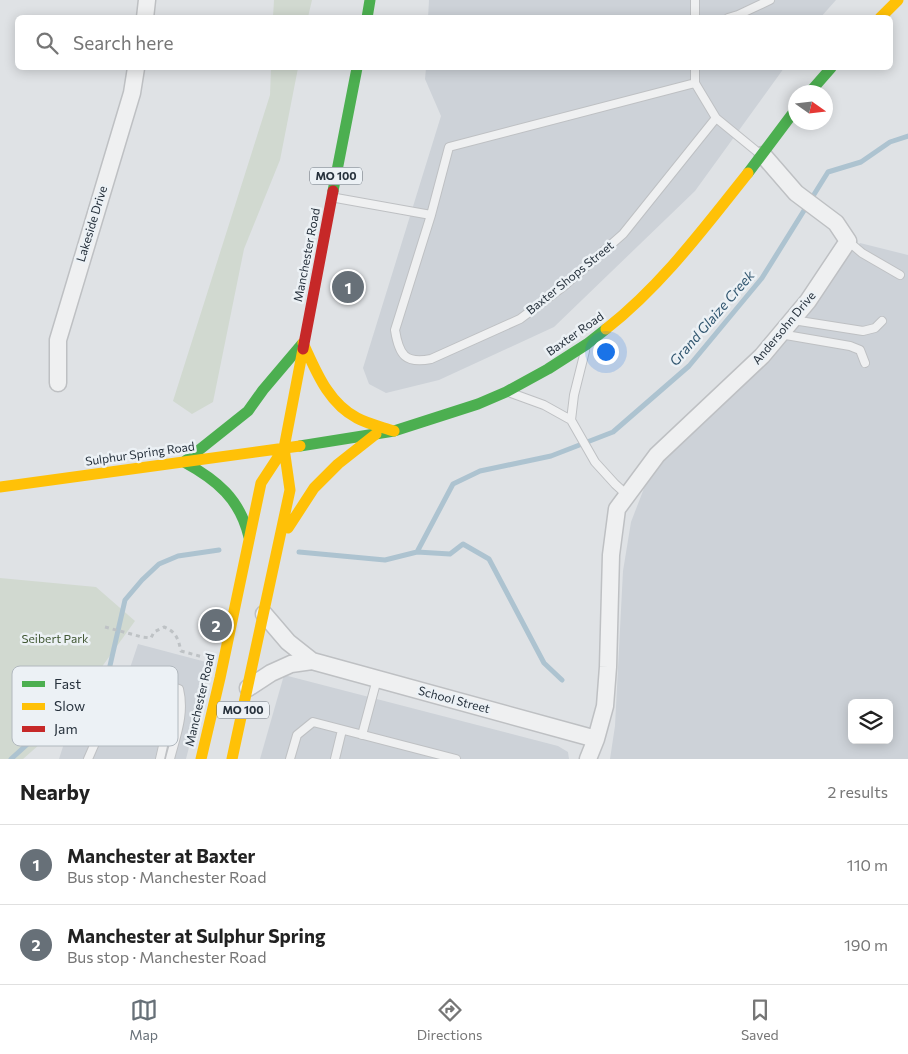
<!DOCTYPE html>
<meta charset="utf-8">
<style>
:root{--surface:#fff;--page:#f6f6f6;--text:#222;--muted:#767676;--line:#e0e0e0;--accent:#677078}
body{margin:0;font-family:Commissioner,sans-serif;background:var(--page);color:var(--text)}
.controls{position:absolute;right:15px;bottom:15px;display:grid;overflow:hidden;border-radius:8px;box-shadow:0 2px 12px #0003}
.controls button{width:45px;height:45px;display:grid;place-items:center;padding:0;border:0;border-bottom:1px solid var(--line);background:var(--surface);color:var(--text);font:25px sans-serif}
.compass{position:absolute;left:788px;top:85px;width:45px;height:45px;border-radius:50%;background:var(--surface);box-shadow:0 2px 12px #0003;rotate:104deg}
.you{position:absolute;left:605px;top:351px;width:18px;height:18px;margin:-12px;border:4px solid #fff;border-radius:50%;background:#1a73e8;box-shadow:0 0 0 8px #1a73e833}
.badge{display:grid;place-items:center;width:32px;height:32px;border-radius:50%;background:var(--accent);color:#fff;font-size:16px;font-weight:700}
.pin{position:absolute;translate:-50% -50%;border:2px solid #fff;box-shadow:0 1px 5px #0006}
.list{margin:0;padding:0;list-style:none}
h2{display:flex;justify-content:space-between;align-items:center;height:65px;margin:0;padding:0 20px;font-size:21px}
h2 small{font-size:16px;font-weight:400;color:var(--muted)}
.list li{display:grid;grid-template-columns:32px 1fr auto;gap:15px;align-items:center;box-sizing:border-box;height:80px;padding:0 20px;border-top:1px solid var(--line)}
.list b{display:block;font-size:19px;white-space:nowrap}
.list p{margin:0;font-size:16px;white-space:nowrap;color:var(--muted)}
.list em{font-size:16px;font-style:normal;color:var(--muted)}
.icon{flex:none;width:28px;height:28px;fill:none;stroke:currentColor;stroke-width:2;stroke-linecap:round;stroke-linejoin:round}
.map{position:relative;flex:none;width:908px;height:759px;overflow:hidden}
.search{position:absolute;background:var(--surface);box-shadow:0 2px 12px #0003;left:15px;right:15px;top:15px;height:55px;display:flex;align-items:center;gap:12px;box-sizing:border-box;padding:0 18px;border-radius:8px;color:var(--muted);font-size:19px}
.sheet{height:225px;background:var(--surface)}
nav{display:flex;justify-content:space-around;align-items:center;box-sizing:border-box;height:70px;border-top:1px solid var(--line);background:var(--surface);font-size:14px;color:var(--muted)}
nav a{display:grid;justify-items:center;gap:2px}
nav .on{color:var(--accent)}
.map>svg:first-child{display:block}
.built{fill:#cdd2d8;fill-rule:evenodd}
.green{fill:#d1d9d0}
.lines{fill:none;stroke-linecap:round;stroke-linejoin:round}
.stream{stroke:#adc3d0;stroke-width:5}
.lane-casing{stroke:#bec0c3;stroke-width:10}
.street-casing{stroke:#bec0c3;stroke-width:19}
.path{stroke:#bec2c5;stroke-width:3;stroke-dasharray:4 4;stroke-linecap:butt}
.lane{stroke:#eff0f1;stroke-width:8}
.street{stroke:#eff0f1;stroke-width:16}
.fast{stroke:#4caf50;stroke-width:11}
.slow{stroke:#ffc107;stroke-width:11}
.jam{stroke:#c62828;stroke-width:11}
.labels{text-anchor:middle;stroke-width:5;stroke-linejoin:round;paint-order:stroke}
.shield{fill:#ecf1f5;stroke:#626b74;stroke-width:1}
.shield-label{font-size:11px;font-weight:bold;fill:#27323d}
.street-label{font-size:12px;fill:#27323d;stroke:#ecf1f5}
.park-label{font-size:12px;fill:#415834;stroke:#ecf1f5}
.water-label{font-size:14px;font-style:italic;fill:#325770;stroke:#ecf1f5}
.key{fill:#ecf1f5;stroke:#b1b8be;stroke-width:1}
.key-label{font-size:14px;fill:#27323d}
</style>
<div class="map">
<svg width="908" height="759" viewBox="0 0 908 759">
<rect width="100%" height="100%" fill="#dfe2e5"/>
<path class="built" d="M429,0H836L820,18H428Z
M426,68H784L695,191L554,327L439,380L386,393L369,384L363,368L441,116L425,79Z
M860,243L908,255V759H610L615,726L623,571L631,522L648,478L685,435L718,410L751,376L836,269ZM852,703H889V740H852Z
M138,644L206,662L208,673L186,759H59L68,731L127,677Z
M284,675L558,746L568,752L569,759H260Z"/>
<path class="green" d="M274,0H312L308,17H273Z
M271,68H298L280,160L244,249L213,402L192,414L173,401L270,95Z
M0,578L96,587L135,621L57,729L23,759H0Z"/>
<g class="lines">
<path class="stream" d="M299,552L385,560L417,552L453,484L480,471L551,456L613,432L689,366L762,278L828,172L861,162L890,142L908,136
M417,552L450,554L463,544L489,559L544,663L562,680
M11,759L109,670L125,600L142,580L159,564L178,556L219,550"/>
<defs>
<path id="lane" d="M695,18V0
M728,18L738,15L770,0
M695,83V68
M336,198L431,215L449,147L695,83L716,118L760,154
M431,215L395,330C399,355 405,364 431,359L520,319L564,286L623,234L716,118
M848,241L862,253L900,275
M793,320L863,331L875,328L882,321
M780,334L850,346L860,350L865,363
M511,393L544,405L571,420L595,462L615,484L627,495
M571,420L574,395L585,351
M129,692C140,687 161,694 170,701L171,711L160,759
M362,735L377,679
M88,759L102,727L125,693L143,678L179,689C185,714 176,735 170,759
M290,759L297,735L313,722L456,759
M335,759L342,730"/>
<path id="street" d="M145,18L147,0
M58,383V340L132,93L136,68
M264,614L288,642L312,661L596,739
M248,688L271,673L291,664L312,661
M588,759L596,739L605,706L608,667L611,555L617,509L657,455L762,356L808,301L848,241L836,223L796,193L763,155"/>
</defs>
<use href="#lane" class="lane-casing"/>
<use href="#street" class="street-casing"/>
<path class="path" d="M105,627L142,637L151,638L154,632L164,627C176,632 178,638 181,651L203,657"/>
<use href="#lane" class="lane"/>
<use href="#street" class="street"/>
<path class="fast" d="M367,18L370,0
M810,92L831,68
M748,173L796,109
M333,191L357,68
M300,446L394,431L478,404L506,392L548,369L587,344L606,329
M249,537C240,499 217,480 184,462L248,411L263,390L302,344"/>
<path class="slow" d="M880,18L898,0
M606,329C662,285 704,228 748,173
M303,343C316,371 328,403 357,418C368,424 382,427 394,431
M0,487L300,446
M288,528L314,488L338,464L376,434
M201,759L220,678L261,483L284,448
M232,759L290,490L284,448L303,349"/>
<path class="jam" d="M303,349L333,191"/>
</g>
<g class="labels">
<g class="shield">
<rect x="310" y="167.5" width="52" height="17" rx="4"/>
<rect x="217" y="701.5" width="52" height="17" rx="4"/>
</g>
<g class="shield-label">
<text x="336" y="180">MO 100</text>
<text x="243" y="714">MO 100</text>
</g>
<g class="street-label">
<text transform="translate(92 224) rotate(-73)" y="4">Lakeside Drive</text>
<text transform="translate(307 255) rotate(-79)" y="4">Manchester Road</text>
<text transform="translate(570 278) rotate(-39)" y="4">Baxter Shops Street</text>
<text transform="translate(784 328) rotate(-50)" y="4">Andersohn Drive</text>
<text transform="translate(575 334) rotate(-35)" y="4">Baxter Road</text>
<text transform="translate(140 454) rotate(-8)" y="4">Sulphur Spring Road</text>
<text transform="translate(200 700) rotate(-77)" y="4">Manchester Road</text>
<text transform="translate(454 700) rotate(15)" y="4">School Street</text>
</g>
<g class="park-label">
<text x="55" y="643">Seibert Park</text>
</g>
<g class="water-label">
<text transform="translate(712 318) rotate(-49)" y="5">Grand Glaize Creek</text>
</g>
</g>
<rect x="12" y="666" width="166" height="80" rx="8" class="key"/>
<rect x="22" y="681" width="23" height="6" fill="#4caf50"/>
<rect x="22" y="703" width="23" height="7" fill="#ffc107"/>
<rect x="22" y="726" width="23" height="6" fill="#c62828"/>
<g class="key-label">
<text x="54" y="689">Fast</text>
<text x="54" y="711">Slow</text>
<text x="54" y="734">Jam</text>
</g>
</svg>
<div class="controls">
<button><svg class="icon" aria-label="layers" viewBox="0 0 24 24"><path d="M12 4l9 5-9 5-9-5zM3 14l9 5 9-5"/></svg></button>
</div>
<svg class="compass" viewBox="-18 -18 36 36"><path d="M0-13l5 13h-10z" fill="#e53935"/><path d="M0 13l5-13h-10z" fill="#767676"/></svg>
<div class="you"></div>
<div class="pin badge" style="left:348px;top:287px">1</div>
<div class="pin badge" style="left:216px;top:625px">2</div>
<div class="search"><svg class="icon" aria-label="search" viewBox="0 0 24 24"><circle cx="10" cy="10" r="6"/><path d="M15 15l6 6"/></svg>Search here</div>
</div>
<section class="sheet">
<h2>Nearby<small>2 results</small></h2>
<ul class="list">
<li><span class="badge">1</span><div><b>Manchester at Baxter</b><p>Bus stop · Manchester Road</p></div><em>110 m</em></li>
<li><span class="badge">2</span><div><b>Manchester at Sulphur Spring</b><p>Bus stop · Manchester Road</p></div><em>190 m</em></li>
</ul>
</section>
<nav>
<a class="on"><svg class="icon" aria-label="map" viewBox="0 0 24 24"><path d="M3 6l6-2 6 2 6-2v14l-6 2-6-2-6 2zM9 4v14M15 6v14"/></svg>Map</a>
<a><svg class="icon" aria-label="directions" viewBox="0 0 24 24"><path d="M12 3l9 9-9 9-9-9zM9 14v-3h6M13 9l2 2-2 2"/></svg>Directions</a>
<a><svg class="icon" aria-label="saved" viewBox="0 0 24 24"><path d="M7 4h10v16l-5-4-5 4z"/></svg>Saved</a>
</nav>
